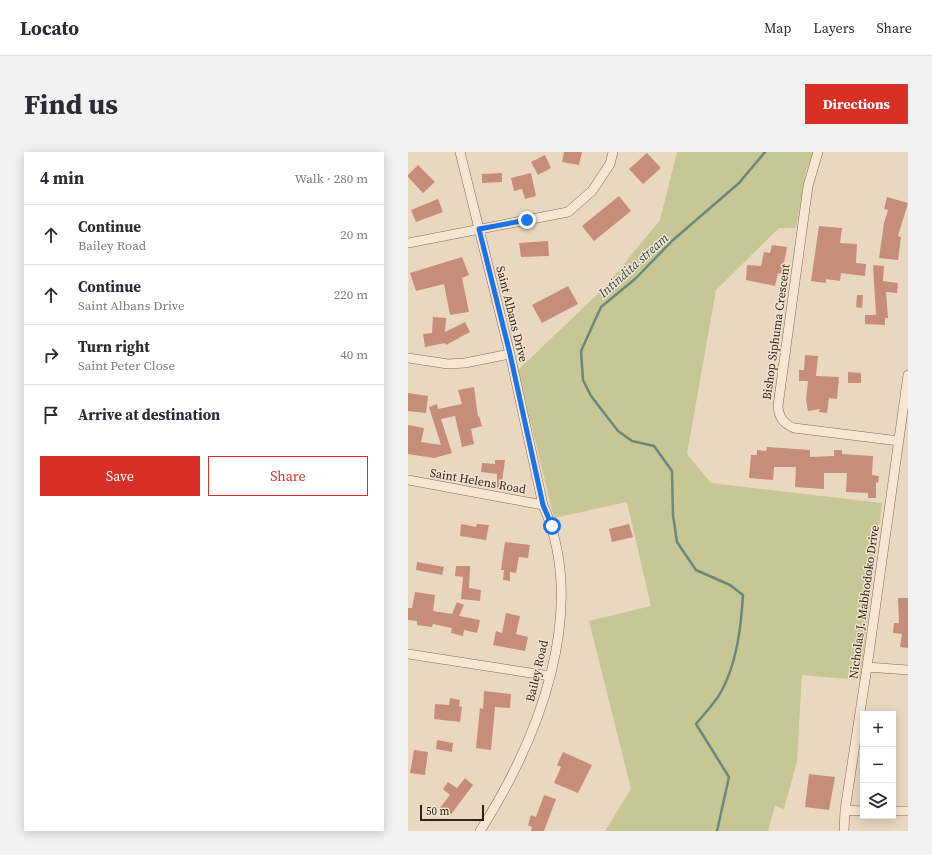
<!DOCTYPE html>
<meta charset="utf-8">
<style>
:root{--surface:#fff;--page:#f2f2f3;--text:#2b2b33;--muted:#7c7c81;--line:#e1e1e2;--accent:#d93025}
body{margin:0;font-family:"Source Serif 4",serif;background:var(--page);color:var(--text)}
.controls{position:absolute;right:12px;bottom:12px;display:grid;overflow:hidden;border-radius:0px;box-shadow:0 2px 10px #0003}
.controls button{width:36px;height:36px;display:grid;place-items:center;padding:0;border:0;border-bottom:1px solid var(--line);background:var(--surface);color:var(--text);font:20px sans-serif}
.scale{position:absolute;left:12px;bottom:10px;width:64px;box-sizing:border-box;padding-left:4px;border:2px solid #32241c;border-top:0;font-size:11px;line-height:14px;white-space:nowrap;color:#32241c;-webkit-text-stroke:3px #f2e3ce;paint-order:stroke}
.stop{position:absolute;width:12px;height:12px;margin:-9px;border:3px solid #1a73e8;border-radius:50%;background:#fff}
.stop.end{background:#1a73e8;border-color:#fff;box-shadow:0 1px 4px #0008}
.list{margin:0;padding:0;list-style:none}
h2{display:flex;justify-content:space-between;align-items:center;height:52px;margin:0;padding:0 16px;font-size:17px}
h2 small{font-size:13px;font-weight:400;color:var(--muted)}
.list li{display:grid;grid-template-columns:26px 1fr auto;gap:12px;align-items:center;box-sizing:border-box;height:60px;padding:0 16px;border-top:1px solid var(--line)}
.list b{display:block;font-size:15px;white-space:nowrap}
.list p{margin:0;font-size:13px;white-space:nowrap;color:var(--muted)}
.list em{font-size:13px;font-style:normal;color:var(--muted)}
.actions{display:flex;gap:8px;padding:12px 16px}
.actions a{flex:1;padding:9px 0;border:1px solid var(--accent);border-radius:0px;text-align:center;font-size:14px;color:var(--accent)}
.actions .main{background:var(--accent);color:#fff}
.icon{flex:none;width:22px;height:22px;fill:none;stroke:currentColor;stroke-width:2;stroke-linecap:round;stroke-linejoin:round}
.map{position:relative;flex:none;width:500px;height:679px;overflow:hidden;border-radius:0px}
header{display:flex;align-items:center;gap:24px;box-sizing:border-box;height:56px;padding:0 20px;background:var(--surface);border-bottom:1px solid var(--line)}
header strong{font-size:19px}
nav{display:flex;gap:22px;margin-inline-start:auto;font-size:14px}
.intro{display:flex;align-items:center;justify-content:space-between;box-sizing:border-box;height:96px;padding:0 24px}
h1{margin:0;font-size:28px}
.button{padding:10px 18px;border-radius:0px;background:var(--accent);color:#fff;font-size:14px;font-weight:700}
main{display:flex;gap:24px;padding:0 24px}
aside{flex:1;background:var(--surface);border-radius:0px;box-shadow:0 2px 10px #0003}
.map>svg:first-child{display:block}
.green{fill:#c7c695}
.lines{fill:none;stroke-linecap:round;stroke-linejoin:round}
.stream{stroke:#6a897d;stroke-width:2.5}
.building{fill:#c68d78}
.minor-casing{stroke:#826959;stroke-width:10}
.minor{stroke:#f6e6d2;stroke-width:9}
.route{stroke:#1a73e8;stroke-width:5}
.labels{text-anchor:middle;stroke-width:3;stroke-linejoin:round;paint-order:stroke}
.street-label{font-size:12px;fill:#32241c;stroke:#f2e3ce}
.water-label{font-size:13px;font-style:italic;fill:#2d514a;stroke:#f2e3ce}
</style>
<header>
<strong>Locato</strong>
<nav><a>Map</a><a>Layers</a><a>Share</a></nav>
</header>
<div class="intro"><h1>Find us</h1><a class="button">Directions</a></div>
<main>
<aside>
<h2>4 min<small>Walk · 280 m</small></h2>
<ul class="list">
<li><svg class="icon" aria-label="ahead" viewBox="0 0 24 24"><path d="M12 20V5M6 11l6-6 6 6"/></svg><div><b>Continue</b><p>Bailey Road</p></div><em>20 m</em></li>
<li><svg class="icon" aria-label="ahead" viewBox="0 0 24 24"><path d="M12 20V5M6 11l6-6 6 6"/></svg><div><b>Continue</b><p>Saint Albans Drive</p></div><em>220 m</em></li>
<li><svg class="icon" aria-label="right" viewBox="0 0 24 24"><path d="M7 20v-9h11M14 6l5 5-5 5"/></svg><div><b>Turn right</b><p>Saint Peter Close</p></div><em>40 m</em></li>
<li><svg class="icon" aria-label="arrive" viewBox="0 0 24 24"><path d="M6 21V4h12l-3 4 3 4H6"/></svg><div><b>Arrive at destination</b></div></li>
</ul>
<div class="actions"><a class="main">Save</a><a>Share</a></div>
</aside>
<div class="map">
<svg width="500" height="679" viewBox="0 0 500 679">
<rect width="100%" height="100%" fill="#ead7c0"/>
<path class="green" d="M269,0H406L398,19L388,76H371L308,138L279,302L303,331L474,351L452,528L394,523L389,609L376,657L367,654L360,679H197L223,637L181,469L243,454L219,350L146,366L110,218L197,135L252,68Z"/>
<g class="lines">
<path class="stream" d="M309,679L321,625L288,572C296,562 307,551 313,540C329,511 333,475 335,443L322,433L288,418L269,390L265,363L264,319L246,294L224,289L210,279L183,244L175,228L173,199L193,155L227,127L265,88L331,31L357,0"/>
</g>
<path class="building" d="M156,0H174L171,13L154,10Z
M239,1L253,16L235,32L221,17Z
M137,3L143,16L130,23L123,10Z
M10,13L27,30L15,41L0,25V23Z
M94,21V30L74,31V22Z
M123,21L128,44L117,47L114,37L106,39L103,26Z
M211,44L223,59L186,89L174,74Z
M479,45L500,51L490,84L493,85L490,108L471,106L476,71L480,58L476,57Z
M30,47L35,60L8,70L3,58Z
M411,74L434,76L432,91L449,92L448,111L458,112L457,124L433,121L432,129L418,127V131L403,129Z
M140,89L141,104L113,105L111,91Z
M364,93L379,95L374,122L370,121L367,134L338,128L339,113L353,114L356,100L362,101Z
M54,105L61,123L54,126L61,160L42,163L36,132L8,139L2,121Z
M465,113L476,114L475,129L490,131L489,141L478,140L480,166H477V173L457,172V163H468Z
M160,134L170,152L134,171L124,153Z
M449,143H455L454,156L448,155Z
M25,165L38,166L37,180L57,170L62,180L38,193L37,191L17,195L15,182L24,181Z
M397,203L410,204L408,224L431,225L429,247L421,246L419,261L411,260L412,257L400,259L398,248L400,229H391V218H396Z
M440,220L453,221V231H440Z
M66,235L70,265L71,264L74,274L63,277L66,292L54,295L47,264L33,267L44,301L26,306L0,302V273L16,276L13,290L33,293L21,255L29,252L30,257L54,252L50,238Z
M0,241L20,244L18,261L0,259Z
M359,295L402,298V305L426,304V298H434V302L465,304L464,323L471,324L470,331L468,330V346H460V341L438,340L439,321H416V337L387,335L388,315H366L365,328L341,326L343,303H349V298L358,299Z
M87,308H97L93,337H89V322L73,320L74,311L87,312Z
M53,372L68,375L69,372L81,373L78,388L52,384Z
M221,372L225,385L204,390L201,377Z
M97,390L122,393L120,406L111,405L108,421L102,420V429L95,428L96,418H93Z
M9,410L36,415L34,423L8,418Z
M48,414H62L61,436L73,438L72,449L53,447L55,425L47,424Z
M7,440L27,443L25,459L44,462L49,450L56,453L51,464L72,468L69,481L56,478L55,484L43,481L44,476L25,472L24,475L9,473V469L0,468V456H4Z
M490,446H500V496L492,495L494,482L485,481L486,471H491Z
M98,461L112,464L108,482L120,485L117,499L85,493L88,479L94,481Z
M76,539L103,542L102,556L87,555L83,598L68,596L72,556L75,557Z
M42,546L52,548L51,554L54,555L52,570L26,567L27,552L41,553Z
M29,588L45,591L44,600L28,597Z
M6,598L20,600L17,623L2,621Z
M155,600L184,613L170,641L146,631L153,615L149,613Z
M401,622L427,625L421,658L397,655Z
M57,626L65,633L41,665L31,657L42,643L35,637L40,630L49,636Z
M136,643L148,647L136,679H123L124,675L120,673L123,663L128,665Z"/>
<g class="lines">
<defs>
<path id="minor" d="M52,0L102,202L135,353C182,459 130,588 72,679
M410,0L400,34L370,254C371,266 375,271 386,276L491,289
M0,91L160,60L184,39L202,12L205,0
M0,206L40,212L57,211L102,202
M0,328L135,353
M0,502L142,524
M459,515L500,518
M437,658L455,659
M485,659H500
M436,679L437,658L459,515L500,223"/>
</defs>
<use href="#minor" class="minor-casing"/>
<use href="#minor" class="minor"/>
</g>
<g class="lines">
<path class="route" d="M119,68L71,77L102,202L135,353L144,374"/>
</g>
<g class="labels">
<g class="street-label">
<text transform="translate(104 162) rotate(76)" y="4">Saint Albans Drive</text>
<text transform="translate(368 180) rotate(-82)" y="4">Bishop Siphuma Crescent</text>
<text transform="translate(70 329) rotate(10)" y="4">Saint Helens Road</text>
<text transform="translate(456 450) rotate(-82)" y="4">Nicholas J. Mabhodoko Drive</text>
<text transform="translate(129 519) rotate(-77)" y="4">Bailey Road</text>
</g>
<g class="water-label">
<text transform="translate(225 113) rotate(-42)" y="5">Intindita stream</text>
</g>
</g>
</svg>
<div class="controls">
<button>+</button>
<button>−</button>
<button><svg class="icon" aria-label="layers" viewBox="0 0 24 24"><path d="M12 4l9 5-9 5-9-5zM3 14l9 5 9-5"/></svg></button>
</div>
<div class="scale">50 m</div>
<div class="stop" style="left:144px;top:374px"></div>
<div class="stop end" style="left:119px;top:68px"></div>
</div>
</main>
